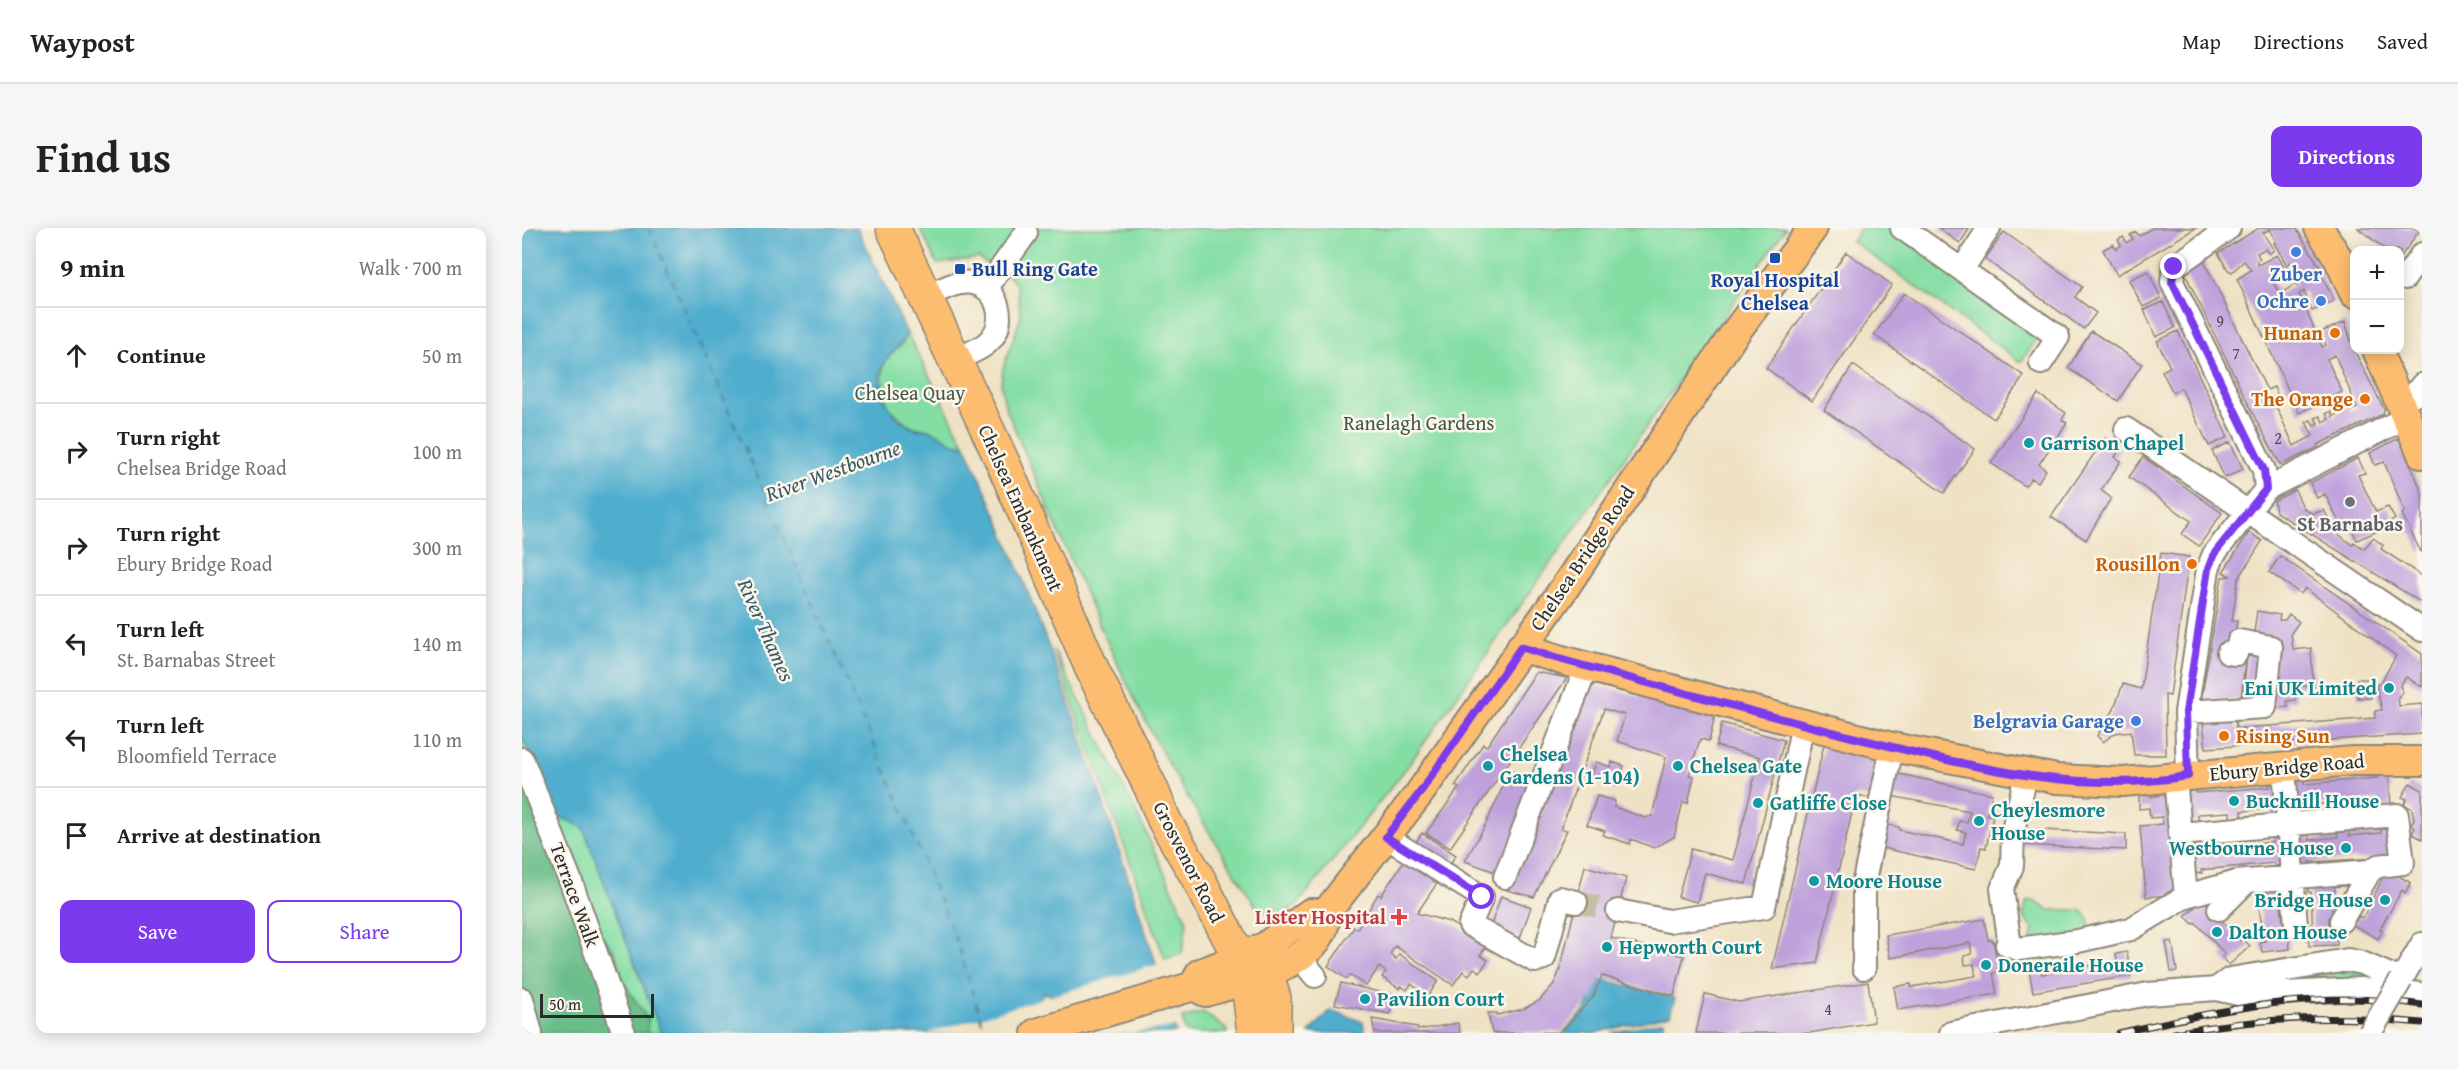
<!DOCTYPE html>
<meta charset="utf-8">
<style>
:root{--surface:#fff;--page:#f6f6f6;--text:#222;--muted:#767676;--line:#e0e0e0;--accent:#7c3aed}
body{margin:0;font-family:"Gentium Book Plus",serif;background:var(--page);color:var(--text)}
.controls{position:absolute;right:18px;top:18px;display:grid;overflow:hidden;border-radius:12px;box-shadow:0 3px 15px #0003}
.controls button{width:54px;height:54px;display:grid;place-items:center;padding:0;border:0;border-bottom:2px solid var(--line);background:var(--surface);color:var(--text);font:30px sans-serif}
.scale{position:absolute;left:18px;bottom:15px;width:114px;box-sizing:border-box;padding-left:6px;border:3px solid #2b2b2b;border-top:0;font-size:16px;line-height:21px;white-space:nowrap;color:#2b2b2b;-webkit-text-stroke:4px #fbf7ec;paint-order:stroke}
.stop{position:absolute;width:18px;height:18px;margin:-14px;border:4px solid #7c3aed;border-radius:50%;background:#fff}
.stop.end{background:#7c3aed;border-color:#fff;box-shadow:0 2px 6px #0008}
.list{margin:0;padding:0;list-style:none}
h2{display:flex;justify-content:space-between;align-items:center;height:78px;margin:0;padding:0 24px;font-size:26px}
h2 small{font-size:20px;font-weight:400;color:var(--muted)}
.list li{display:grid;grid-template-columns:39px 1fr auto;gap:18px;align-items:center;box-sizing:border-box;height:96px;padding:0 24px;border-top:2px solid var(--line)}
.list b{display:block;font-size:22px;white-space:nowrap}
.list p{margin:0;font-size:20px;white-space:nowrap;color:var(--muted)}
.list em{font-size:20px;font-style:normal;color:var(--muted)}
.actions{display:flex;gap:12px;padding:18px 24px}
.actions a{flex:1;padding:14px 0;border:2px solid var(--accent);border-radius:12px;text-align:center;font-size:21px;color:var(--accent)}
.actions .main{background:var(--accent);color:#fff}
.icon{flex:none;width:33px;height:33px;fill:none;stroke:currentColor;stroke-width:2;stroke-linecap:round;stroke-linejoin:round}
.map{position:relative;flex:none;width:1900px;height:805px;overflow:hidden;border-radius:12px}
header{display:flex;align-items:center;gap:36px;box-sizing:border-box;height:84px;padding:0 30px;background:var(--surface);border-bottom:2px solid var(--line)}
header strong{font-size:28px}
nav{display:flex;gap:33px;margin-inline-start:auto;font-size:21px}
.intro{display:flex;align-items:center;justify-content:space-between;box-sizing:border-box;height:144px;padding:0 36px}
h1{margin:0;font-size:42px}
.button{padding:15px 27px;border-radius:12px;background:var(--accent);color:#fff;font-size:21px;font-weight:700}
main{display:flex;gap:36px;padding:0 36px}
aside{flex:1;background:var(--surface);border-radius:12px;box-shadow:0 3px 15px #0003}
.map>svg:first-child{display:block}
.green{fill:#84dea4;stroke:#588468;stroke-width:1.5}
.forest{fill:#6bbd8a;stroke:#4b745a;stroke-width:1.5}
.water{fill:#50adce;stroke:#3e6c7c;stroke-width:1.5}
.pier{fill:#efe2c4}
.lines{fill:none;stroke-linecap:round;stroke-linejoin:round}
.ferry{stroke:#385864;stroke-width:1.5;stroke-dasharray:8 6;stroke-linecap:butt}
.building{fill:#bea0db;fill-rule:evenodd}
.minor-tunnel{stroke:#c8bda5;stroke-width:22;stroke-dasharray:22 11;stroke-linecap:butt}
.minor-casing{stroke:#8d8678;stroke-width:26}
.major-casing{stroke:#8d8678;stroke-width:32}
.highway-casing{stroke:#8d8678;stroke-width:36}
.minor{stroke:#fff;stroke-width:22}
.major{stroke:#fcbd6f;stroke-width:28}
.highway{stroke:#fcbd6f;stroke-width:33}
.rail-casing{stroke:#2b2b2b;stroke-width:7}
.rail{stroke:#fbf7ec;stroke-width:4.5;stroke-dasharray:14;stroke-linecap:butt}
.minor-bridge-casing{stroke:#8d8678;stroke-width:26;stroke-linecap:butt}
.minor-bridge{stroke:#fff;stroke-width:22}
.route{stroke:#7c3aed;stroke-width:8}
.shop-dot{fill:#3f7fe0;stroke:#fbf7ec;stroke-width:2}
.transit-dot{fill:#1a4fb4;stroke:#fbf7ec;stroke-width:2}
.food-dot{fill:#e8710a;stroke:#fbf7ec;stroke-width:2}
.culture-dot{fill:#0f9aa8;stroke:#fbf7ec;stroke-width:2}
.worship-dot{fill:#6b7280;stroke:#fbf7ec;stroke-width:2}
.health-dot{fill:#e0444e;stroke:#fbf7ec;stroke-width:2}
.labels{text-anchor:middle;stroke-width:5;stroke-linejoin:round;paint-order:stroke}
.number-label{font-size:16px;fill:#504857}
.transit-label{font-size:20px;font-weight:bold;fill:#164399;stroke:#fbf7ec;text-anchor:start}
.shop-label{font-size:20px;font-weight:bold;fill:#366cbe;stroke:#fbf7ec;text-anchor:end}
.food-label{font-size:20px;font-weight:bold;fill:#c56008;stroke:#fbf7ec;text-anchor:end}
.park-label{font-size:20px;fill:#415849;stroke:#fbf7ec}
.culture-label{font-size:20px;font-weight:bold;fill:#0d838f;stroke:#fbf7ec;text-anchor:start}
.street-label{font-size:20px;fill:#2b2b2b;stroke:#fbf7ec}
.worship-label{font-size:20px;font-weight:bold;fill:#5b616d;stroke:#fbf7ec}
.health-label{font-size:20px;font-weight:bold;fill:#be3a42;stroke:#fbf7ec;text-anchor:end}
.water-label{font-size:21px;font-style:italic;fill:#385864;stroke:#fbf7ec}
</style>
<header>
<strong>Waypost</strong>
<nav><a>Map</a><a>Directions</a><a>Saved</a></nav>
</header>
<div class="intro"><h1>Find us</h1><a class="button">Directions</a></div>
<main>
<aside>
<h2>9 min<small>Walk · 700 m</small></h2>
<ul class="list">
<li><svg class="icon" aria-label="ahead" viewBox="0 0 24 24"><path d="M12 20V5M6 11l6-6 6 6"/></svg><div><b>Continue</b></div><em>50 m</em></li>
<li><svg class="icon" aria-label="right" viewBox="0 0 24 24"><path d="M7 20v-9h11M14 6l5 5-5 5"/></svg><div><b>Turn right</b><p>Chelsea Bridge Road</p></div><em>100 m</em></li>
<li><svg class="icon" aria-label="right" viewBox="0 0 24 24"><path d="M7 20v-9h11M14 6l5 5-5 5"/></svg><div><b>Turn right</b><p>Ebury Bridge Road</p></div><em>300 m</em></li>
<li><svg class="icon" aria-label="left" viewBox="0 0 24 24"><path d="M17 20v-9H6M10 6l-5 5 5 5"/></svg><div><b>Turn left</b><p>St. Barnabas Street</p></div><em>140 m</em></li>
<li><svg class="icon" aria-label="left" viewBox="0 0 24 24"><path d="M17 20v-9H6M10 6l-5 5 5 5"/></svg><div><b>Turn left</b><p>Bloomfield Terrace</p></div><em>110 m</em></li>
<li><svg class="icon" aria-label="arrive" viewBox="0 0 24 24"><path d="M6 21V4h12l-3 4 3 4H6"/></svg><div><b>Arrive at destination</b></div></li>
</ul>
<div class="actions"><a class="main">Save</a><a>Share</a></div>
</aside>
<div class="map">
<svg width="1900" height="805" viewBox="0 0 1900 805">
<rect width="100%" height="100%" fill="#fbf7ec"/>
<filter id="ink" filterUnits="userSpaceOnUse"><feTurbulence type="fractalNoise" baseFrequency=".0167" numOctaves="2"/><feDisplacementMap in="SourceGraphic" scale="12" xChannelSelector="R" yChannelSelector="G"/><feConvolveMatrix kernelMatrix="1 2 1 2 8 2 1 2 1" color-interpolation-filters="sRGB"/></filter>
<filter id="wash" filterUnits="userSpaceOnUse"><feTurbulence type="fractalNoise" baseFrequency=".008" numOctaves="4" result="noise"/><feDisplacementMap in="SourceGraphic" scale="24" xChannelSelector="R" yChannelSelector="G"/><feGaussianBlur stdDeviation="1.35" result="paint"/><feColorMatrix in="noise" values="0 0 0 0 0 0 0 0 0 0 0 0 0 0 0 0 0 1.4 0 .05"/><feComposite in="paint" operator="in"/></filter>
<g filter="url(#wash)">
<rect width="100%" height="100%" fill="#efe2c4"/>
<path class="green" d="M398,0H1264L886,538L776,676L765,683L748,686L734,679C693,613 650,548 616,478C567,380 526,278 483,178L479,156L481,140L499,89L495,58L487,48L456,30L415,36Z
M1339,0H1365L1517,108L1499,134L1330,13Z
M385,105L443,217L426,214L409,203L386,197L367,179L360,163L361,139L368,125L381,116Z
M531,421L612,579L665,693L660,726L643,731Z
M0,508L32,586L61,599L139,805H0Z
M1505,673H1512L1527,682H1559L1567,690L1568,707L1508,714L1511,701L1501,688Z
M1835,741L1855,752L1743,757L1816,742L1833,745Z
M681,784L704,801L705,805H664L660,790Z"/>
<path class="forest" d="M0,543L40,628L61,652L67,691L93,724L101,754L126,792L125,805H0Z"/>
<path class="water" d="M0,0H335L385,105C380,119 367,124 361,138C352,161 369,191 391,200C397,202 404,201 410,203C424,208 425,216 443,217C520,381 575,554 631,726C639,752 645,779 654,805H541L530,768L522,764L518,771L527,805H139L61,599L32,586L0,508Z
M1079,751L1153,770L1148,787L1073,805H1041L1063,783Z
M809,782L841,794L843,805H787Z
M1142,793L1139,805H1089Z"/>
<path class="pier" d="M637,736L654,796L652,799L610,805H538L526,769Z
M522,770L530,805H406Z"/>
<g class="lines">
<path class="ferry" d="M127,0L382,585L436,717L463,805"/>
</g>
<g id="blocks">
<path class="building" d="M1416,0H1448L1438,15Z
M1630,0H1674L1595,47L1581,22L1591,16L1594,21L1599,17L1596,12L1601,9L1605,15L1611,11L1608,7L1614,4L1617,8Z
M1737,0H1774L1801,44L1785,53L1799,46L1812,73L1790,83L1782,63L1777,66L1800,119L1804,117L1799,104L1823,94L1832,122L1862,181L1861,186L1795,217L1796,219L1761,236H1758L1732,188L1668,56L1663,45L1669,42L1667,38L1681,31L1745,162L1752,159L1759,175L1754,178L1772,218L1791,208L1784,194L1789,192L1792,198L1796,195L1793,190L1798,188L1801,194L1807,191L1804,186L1809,183L1811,189L1825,178L1828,183L1835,180L1813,127L1805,131L1820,164L1777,185L1715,51L1729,42L1722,33L1710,44L1706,42L1696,25ZM1748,1L1754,14L1752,15L1765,37L1769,34L1775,45L1778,43L1779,45L1771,49L1775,58L1772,57L1758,66L1750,53L1766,44L1755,27L1736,37L1734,34L1738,31L1735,25L1743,21L1747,26L1752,22L1741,5Z
M1836,0H1893L1897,3L1878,30V22H1864Z
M1482,4L1560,59L1553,69L1574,85L1562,101L1463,31Z
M1324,24L1370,57L1290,173L1244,140Z
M1626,43L1639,70L1621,79L1607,52Z
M1382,65L1502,148L1472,191L1352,107Z
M1641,74L1653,100L1634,109L1622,82Z
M1569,103L1620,136L1596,173L1546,140Z
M1656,103L1706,209L1687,218L1659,160L1651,165L1640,143L1648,139L1635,113Z
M1331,137L1453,221L1422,265L1302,182Z
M1516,166L1544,185L1540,192L1545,195L1517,236L1524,242L1516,254L1509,250L1503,258L1469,235Z
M1583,210L1598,221L1593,229L1599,233L1579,262L1589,270L1564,312L1529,289Z
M1877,210L1900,264V326L1880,286L1883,284L1862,234L1853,237L1848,225Z
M1708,214L1721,241L1703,250L1690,223Z
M1621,229L1700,285L1677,318L1660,306L1669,293L1607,249Z
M1836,230L1843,245L1836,247L1854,284L1866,279L1873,291L1856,303L1835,312L1828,298L1821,302L1803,266L1795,270L1788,255Z
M1773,262L1782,281L1791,286L1802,282L1809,295L1804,296L1830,317L1832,314L1842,321L1851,310L1861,317L1859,321L1900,348V375L1754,284L1752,273Z
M1727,304L1740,313L1716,352L1710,393H1715L1713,405L1710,404L1706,428L1723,433L1719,472L1679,474L1700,349L1708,348L1701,344Z
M1639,325L1667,329L1648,468L1643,467L1644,527H1612L1609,503L1593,505L1581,514L1575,508L1591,483L1601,456L1619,461Z
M1758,328L1900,426V459L1884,449L1878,458L1881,464L1876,469L1877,478L1900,476V506L1684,520L1681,494L1713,491L1714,500H1720L1721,511V500L1853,490V483L1860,482L1854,458L1859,454L1874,428L1783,360L1779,366L1747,344Z
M1735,383L1758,387L1757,392H1763L1767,386L1777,394L1769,405L1771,422L1789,420L1791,458H1772L1774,472L1765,473L1766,479L1753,480L1731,411Z
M1726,422L1745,429L1738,470L1720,472Z
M1014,444L1045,450L928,620L904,605L937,560L933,558L961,516L965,518Z
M1835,451H1848L1849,470H1836Z
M1067,455L1193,488L1187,513L1178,511L1167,547L1172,548L1166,575L1161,574L1152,609L1132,620L1109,611L1108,616L1081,607L1083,603L1065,597L1075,568L1093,573L1092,579L1123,590L1130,588L1144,529L1095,513L1103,487L1082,481L1039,601L1045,602L1012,669L985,662L1017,592Z
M1200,495L1262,512L1224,656L1183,645L1175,674L1156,669L1169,621L1211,632L1238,529L1194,518Z
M1303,512L1364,526L1354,571L1334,567L1295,735L1250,741Z
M1074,534L1089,539L1090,534L1102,538L1096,558L1069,550Z
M988,543L1012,549L976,645L943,633L965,594Z
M1373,545L1470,566L1465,587L1471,588L1464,620L1459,619L1454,641L1356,619L1361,596L1377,599V602L1441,616L1444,604L1435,602L1437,593L1445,594L1448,583L1368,568Z
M1867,546L1869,579L1857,580L1856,572L1827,574V581H1816L1815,575L1783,577V585L1772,586L1769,554L1782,553V556L1855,550V547Z
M1759,555L1762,588L1749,589V581L1720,583V589L1708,590V584L1676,586V594L1664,595L1662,563L1674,562V565L1748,559L1747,556Z
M1888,555L1900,562V611L1890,606L1893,600L1889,597L1892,591L1890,581L1882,576L1885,571L1880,569Z
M1650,565L1658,666L1624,669L1618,598L1641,596L1640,589L1628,590L1627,580L1617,581V567L1628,566L1629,569Z
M1871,596L1874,629L1788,634V637L1777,638L1774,605L1786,604L1787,612L1816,609L1815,603L1827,602V608L1859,605V597Z
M1496,601L1604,606V622L1495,617Z
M900,605L934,627L895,685L927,694L966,716L958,727L966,732L958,744L952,740L947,747L941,743L931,757L873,718L868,726L874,731L877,726L916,753L906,768L889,756L885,762L879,758L878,761L860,749L864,744L857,739L844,758L828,747L825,751L806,738L832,699L835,701L856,666L859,668Z
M1762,605L1765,637L1753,638L1752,635L1679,642L1680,645L1668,646L1665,613L1677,612L1678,620L1751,614L1750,606Z
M1063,638L1104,650L1089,710L1162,728L1152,768L1080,748L1071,769L1039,804L970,805L966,785H975V787L1001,781L1017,773L1032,756L1038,742Z
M1865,641L1889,655L1883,665L1880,662L1858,701L1861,702L1856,711L1831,697L1837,688L1841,690Z
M1813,651V663H1809L1811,706H1814L1815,717L1787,718L1786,707H1791L1789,664H1786L1785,652Z
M1760,656L1762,667L1758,668L1763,711L1767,710L1768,721L1740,724L1738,714L1743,713L1733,659Z
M979,668L1009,679L998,710L968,700Z
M1684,669L1692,678L1689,680L1718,713L1720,710L1728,718L1707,737L1700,729L1703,726L1673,694L1671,696L1663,688Z
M1462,691L1466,712H1471L1477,744L1471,745L1475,766L1376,782L1372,759L1389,756V759L1454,748L1452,736L1443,737L1442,728L1450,726L1448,715L1368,730L1364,707Z
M1650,713L1655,743L1649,744L1644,714Z
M1605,724L1609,748L1511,764L1507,741L1519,739L1520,746L1553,740L1552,736L1559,734L1560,739L1595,733L1594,726Z
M1346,754L1352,794L1287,805H1174L1183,766L1217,774Z
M819,755L871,767L868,786L813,776Z
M850,791L895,799L896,802L936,795L938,805H853Z"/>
</g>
</g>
<g filter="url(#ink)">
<use href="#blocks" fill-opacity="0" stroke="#8d8678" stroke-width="1.5"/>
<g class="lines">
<path class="minor-tunnel" d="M1054,674L1096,683"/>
<defs>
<path id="minor" d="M1380,0L1536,109L1519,135
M1707,0L1652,39L1650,54L1742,242L1744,261
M1440,42L1467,0
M1883,50L1900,26
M464,61L504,5
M402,70C417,63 434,52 451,55C476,59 485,93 469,111C460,122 444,126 432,132
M1876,173L1891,168L1900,157
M1604,201L1900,402
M1664,484L1743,479L1749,419L1717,413L1714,426L1706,425
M0,531L49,654L102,805
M1762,540L1774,698
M1504,547L1491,603L1490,638L1480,661L1487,711L1485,717L1496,721L1556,713L1609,701L1664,668L1714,654L1848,643L1856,638L1881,635L1875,587L1658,606
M1666,548L1664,484L1686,341L1692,326L1744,261L1883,190
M1653,550L1664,668
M864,609L960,669L948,697L1013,733L1022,730L1038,670L1054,674
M983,649L1065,438
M1697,681L1725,653
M1096,683L1147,693L1242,679L1281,496
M1819,693L1848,643
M780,726L783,736L793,748
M1342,740V653L1370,519
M1694,761L1708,751L1826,732L1840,735L1879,752L1900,716
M0,771L9,805
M1429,805L1626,766L1694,761L1721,767L1839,761L1900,766"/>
<path id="major" d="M1797,0L1816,30L1832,65
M1855,122L1900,226
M999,419L1043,433L1370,519L1535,551L1601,554L1830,533H1900
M672,758L678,745L737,723L788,685H804
M514,805L672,758L683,764C722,753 803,737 804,685L897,566L1041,362L1210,109L1291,0"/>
<path id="highway" d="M371,0L482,237L570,441L629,560L642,592L676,650L714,723L727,763L732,805
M737,723L752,770V805"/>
</defs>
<use href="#minor" class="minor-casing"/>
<use href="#major" class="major-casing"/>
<use href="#highway" class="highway-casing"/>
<use href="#minor" class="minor"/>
<use href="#major" class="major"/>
<use href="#highway" class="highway"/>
<defs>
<path id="rail" d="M1597,805C1696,782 1799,760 1900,777
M1652,805C1735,789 1816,787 1900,795"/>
</defs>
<use href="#rail" class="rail-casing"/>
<use href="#rail" class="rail"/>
<defs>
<path id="minor-bridge" d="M1848,805L1879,752"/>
</defs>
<use href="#minor-bridge" class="minor-bridge-casing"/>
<use href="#minor-bridge" class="minor-bridge"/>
</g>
</g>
<g class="lines" filter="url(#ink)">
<path class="route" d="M960,669L864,609L897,566L999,419L1033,430C1130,456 1228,483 1326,508C1436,535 1552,568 1666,548L1664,484L1686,341L1692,326L1744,261L1742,242L1650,54L1652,39"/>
</g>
<g class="shop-dot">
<circle cx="1774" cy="24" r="6"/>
<circle cx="1799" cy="73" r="6"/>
<circle cx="1614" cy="493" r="6"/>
</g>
<g class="transit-dot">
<rect x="1247" y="24" width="12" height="12" rx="3"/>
<rect x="432" y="35" width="12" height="12" rx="3"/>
</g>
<g class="food-dot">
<circle cx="1813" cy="105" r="6"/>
<circle cx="1843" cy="171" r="6"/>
<circle cx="1670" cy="336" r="6"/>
<circle cx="1702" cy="508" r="6"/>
</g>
<g class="culture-dot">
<circle cx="1507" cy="215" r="6"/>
<circle cx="1867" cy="460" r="6"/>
<circle cx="966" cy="538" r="6"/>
<circle cx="1156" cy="538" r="6"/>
<circle cx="1712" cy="573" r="6"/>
<circle cx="1236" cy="575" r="6"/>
<circle cx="1457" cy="593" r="6"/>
<circle cx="1824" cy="620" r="6"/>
<circle cx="1292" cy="653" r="6"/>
<circle cx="1863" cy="672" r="6"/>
<circle cx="1695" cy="704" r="6"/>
<circle cx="1085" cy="719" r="6"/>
<circle cx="1464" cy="737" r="6"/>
<circle cx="843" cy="771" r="6"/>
</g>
<circle class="worship-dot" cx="1828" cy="274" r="6"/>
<path class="health-dot" d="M874 680h6v6h6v6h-6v6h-6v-6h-6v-6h6z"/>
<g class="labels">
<g class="number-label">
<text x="1698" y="99">9</text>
<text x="1714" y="131">7</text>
<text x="1756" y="216">2</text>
<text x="1306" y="787">4</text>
</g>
<g class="transit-label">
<text x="450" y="48">Bull Ring Gate</text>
<text x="1253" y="59" text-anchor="middle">Royal Hospital<tspan x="1253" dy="23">Chelsea</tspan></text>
</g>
<g class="shop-label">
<text x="1774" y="53" text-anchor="middle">Zuber</text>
<text x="1787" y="80">Ochre</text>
<text x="1602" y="500">Belgravia Garage</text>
</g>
<g class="food-label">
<text x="1801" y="112">Hunan</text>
<text x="1831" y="178">The Orange</text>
<text x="1658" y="343">Rousillon</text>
<text x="1714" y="515" text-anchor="start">Rising Sun</text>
</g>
<g class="park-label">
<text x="388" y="172">Chelsea Quay</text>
<text x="897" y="202">Ranelagh Gardens</text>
</g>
<g class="culture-label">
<text x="1519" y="222">Garrison Chapel</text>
<text x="1855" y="467" text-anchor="end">Eni UK Limited</text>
<text x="978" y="533">Chelsea<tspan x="978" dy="23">Gardens (1-104)</tspan></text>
<text x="1168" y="545">Chelsea Gate</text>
<text x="1724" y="580">Bucknill House</text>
<text x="1248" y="582">Gatliffe Close</text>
<text x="1469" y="589">Cheylesmore<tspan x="1469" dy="23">House</tspan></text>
<text x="1812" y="627" text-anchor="end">Westbourne House</text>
<text x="1304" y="660">Moore House</text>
<text x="1851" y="679" text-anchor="end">Bridge House</text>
<text x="1707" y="711">Dalton House</text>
<text x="1097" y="726">Hepworth Court</text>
<text x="1476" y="744">Doneraile House</text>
<text x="855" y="778">Pavilion Court</text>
</g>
<g class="street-label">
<text transform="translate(499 280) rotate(66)" y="7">Chelsea Embankment</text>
<text transform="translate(1060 330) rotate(-56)" y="7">Chelsea Bridge Road</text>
<text transform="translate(1765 539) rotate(-5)" y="7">Ebury Bridge Road</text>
<text transform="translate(667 634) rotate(63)" y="7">Grosvenor Road</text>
<text transform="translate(53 667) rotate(70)" y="7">Terrace Walk</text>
</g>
<g class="worship-label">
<text x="1828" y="303">St Barnabas</text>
</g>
<g class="health-label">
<text x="864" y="696">Lister Hospital</text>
</g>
<g class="water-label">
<text transform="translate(311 243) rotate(-20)" y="7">River Westbourne</text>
<text transform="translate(244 402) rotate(66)" y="7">River Thames</text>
</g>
</g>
</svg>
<div class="controls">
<button>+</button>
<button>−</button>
</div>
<div class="scale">50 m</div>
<div class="stop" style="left:960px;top:669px"></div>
<div class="stop end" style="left:1652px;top:39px"></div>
</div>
</main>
